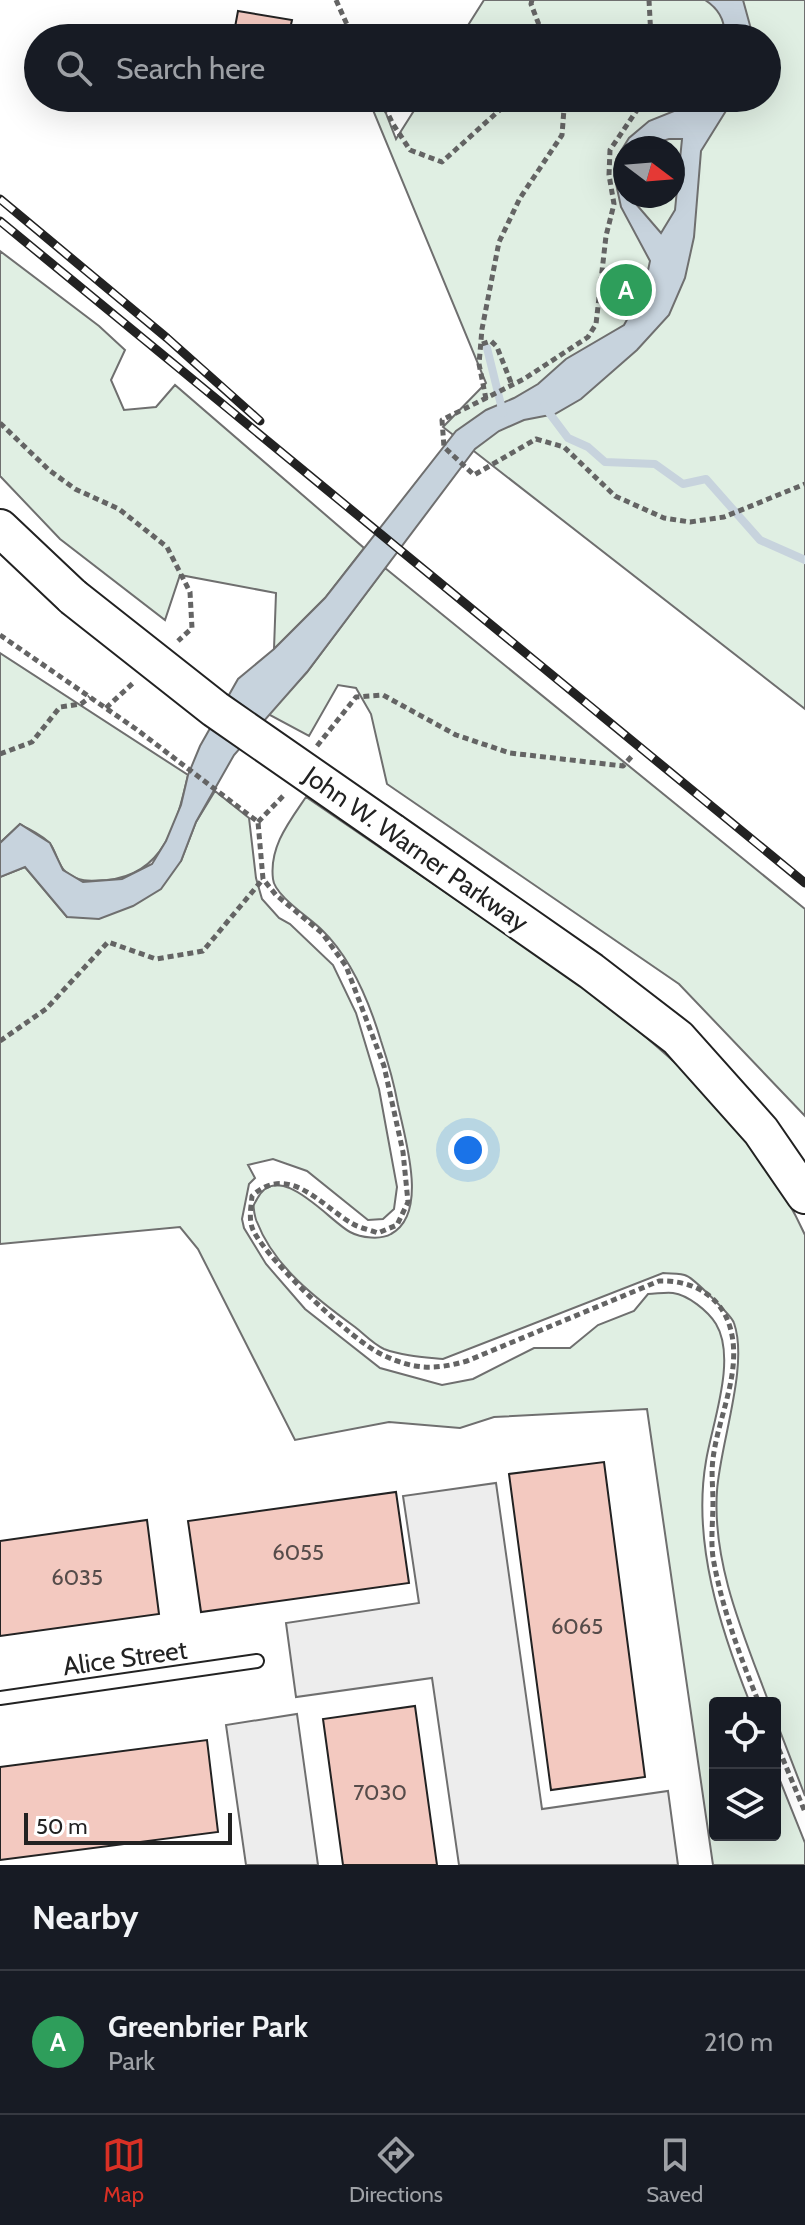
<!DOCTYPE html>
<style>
:root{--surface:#171b24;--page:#242831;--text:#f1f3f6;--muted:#9ea1a6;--line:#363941;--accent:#d93025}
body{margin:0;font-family:Cabin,sans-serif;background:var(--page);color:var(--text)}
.controls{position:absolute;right:24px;bottom:24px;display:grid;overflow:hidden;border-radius:8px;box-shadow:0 8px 32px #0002}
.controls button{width:72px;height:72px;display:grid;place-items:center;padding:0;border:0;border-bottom:2px solid var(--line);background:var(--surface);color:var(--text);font:40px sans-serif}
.compass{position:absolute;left:613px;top:136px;width:72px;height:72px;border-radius:50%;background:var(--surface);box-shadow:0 8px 32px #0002;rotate:106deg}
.scale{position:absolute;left:24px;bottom:20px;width:208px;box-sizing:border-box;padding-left:8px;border:4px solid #222;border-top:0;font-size:22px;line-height:28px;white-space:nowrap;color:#222;-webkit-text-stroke:6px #fff;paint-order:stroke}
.you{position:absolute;left:468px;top:1150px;width:28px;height:28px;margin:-20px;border:6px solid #fff;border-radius:50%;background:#1a73e8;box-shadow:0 0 0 12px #1a73e833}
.badge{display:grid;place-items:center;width:52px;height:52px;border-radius:50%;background:var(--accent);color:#fff;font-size:26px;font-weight:700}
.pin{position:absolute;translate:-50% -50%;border:4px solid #fff;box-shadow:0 2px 8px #0006}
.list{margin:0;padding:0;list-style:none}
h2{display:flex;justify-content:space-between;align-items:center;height:104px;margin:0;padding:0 32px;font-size:34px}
h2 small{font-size:26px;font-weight:400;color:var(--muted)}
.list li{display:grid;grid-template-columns:52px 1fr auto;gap:24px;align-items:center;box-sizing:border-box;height:144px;padding:0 32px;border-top:2px solid var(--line)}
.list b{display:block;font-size:30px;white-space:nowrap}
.list p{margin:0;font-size:26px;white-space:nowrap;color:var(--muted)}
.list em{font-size:26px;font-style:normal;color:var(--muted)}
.icon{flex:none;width:44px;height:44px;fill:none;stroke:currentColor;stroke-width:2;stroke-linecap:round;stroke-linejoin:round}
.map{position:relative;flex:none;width:805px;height:1865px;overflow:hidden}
.search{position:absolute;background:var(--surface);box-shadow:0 8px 32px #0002;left:24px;right:24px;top:24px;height:88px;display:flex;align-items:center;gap:20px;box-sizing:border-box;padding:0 28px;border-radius:44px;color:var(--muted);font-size:30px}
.sheet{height:248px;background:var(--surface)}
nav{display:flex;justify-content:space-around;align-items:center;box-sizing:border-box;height:112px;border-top:2px solid var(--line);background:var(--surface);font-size:22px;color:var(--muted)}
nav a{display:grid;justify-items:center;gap:4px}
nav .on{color:var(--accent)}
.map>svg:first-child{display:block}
.green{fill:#e0efe3;stroke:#6f6f6f;stroke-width:2;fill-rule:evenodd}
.parking{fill:#ededed;stroke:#6f6f6f;stroke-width:2}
.water{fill:#c7d3dd;stroke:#6f6f6f;stroke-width:2;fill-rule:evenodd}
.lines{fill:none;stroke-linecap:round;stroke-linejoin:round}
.stream{stroke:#c7d3dd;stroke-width:8}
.building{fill:#f3c9c0;stroke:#222;stroke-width:2}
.lane-casing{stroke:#222;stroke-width:16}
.secondary-casing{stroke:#222;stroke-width:40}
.path{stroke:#646464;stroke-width:5;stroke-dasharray:6 4;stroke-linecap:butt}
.lane{stroke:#fff;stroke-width:12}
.secondary{stroke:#fff;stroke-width:36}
.rail-casing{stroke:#222;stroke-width:9}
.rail{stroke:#fff;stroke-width:6;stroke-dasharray:18;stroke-linecap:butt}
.secondary-bridge-casing{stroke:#222;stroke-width:40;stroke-linecap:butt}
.secondary-bridge{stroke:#fff;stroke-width:36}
.labels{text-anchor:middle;stroke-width:6;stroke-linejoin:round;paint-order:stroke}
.number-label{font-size:22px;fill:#564c4a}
.street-label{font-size:26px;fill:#222;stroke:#fff}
</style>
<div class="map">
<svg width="805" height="1865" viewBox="0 0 805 1865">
<rect width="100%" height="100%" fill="#fff"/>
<path class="green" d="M484,0H805V709L443,427L486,383L368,98H380L396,139L422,98H767V38H460ZM625,148H673V196H625Z
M0,251L99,326L125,350L111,380L124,410L156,407L175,385L364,548L325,598L274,649L276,593L180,575L165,620L60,539L0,476Z
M385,568L805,909V1116L679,984L387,784L371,714L356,688L338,685L309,736L268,714L307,672Z
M0,653L188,775C177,823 164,875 107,880C91,881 80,883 66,872C58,866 57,854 51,845C45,836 30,830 20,824L0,843Z
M215,791L249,818L256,878L262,899L279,918L290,924L333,965L356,1013L379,1089L397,1187L394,1209L383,1219L368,1220L307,1171L273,1159L248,1165L255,1178L249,1184L242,1219L244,1228L266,1264L305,1309L380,1368L442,1385L473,1379L534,1348H570L598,1325L634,1311L648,1294C656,1294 665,1292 673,1293C688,1295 708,1311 716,1324C737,1359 712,1424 706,1461C692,1542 720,1628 750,1703H715V1835H775V1768L805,1843V1865H713L647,1409L494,1417L460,1428L389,1422L295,1440L198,1249L180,1227L0,1244V877L25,867L67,917L181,861L196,822Z
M306,797C366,838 426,879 486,920C609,1003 741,1095 805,1235V1796L775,1718V1703H769C744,1636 712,1564 717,1491C720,1444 749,1366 734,1323C732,1316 694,1279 687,1276C681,1273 670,1274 663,1273L443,1359C423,1357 403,1356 384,1349C373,1344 364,1334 355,1327C318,1300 274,1267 257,1222C256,1221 254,1212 254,1210C253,1204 254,1205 257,1199C279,1158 329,1221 350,1232C361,1238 381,1240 391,1234C429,1214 405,1139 398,1105C394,1083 388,1062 381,1041C369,1001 352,959 322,930C310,918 274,895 273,879C269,847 289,822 306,797Z"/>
<path class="parking" d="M496,1483L542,1809L668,1791L678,1865H459L432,1678L296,1697L286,1623L419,1603L403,1496Z
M297,1714L318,1865H246L226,1725Z"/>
<path class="water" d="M705,0H743L751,29L750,38H724C726,21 719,9 705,0Z
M702,98H734L701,151L694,237L685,278L669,315L637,350L581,399L555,414L524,420L499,431L475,449L307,672L234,755L196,822L181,861L161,889L133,906L99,919L67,917L25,867L0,877V843L20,824L50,843L63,870L83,882L122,879L152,864L166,841L181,805L188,775L200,746L238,679L274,649L325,598L456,431L486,410L514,398L538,384L566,359L624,325L644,289L650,261L621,207L615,179L616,159L629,138L649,121L679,109L694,110ZM669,139H682L675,210L661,233L636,204L635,196H625V148H650L656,143Z"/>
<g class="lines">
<path class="stream" d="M487,348L503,413
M544,406L568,438L588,447L605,462L655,464L683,484L706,479L760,540L805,560"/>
</g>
<path class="building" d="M238,11L292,20L288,38H233Z
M604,1462L645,1777L551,1790L509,1474Z
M396,1492L409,1583L201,1612L188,1521Z
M147,1520L159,1614L0,1636V1541Z
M415,1706L437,1865H343L323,1719Z
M207,1740L218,1832L0,1860V1767Z"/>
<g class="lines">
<defs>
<path id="lane" d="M0,1698L257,1661"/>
<path id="secondary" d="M0,528L73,597
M392,832L591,971L678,1038L761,1131L805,1195"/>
</defs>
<use href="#lane" class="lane-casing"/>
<use href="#secondary" class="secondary-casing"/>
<path class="path" d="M336,0L353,38
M532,0L531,4L544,38
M649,0L651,38
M380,98L393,124L410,150L442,162L513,98
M641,98L637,110L610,150L609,175L614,204L606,236L596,324L588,337L524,379L442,420L444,447L474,475L536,439L564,447L615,496L664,518L690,522L724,517L805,484
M482,344L491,341L497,347L512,385
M486,399L479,364L482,329L499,242L520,198L562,135L564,109L561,98
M0,423L49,470L75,489L119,509L167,547L190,592L192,628L178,641
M0,635L136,729L258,822L263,879L276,895L322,933L346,966L384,1066L403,1152L408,1202L397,1225L378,1233C370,1230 360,1228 353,1224C321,1206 289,1162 252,1196C251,1208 248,1221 254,1232C270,1262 352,1341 383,1355C414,1370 435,1370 467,1361L659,1281C691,1280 720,1294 730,1327C743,1371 718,1416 713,1459C711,1473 713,1488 713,1502C713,1522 710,1544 714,1563C723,1611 741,1659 759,1703
M106,708L133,683
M317,746L356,697L383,695L456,735L510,753L623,766L632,756
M0,754L32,742L60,707L81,704L90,697
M258,822L285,794
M0,1041L46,1009L108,942L156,959L203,951L263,879
M775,1740L805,1812"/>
<use href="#lane" class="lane"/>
<use href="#secondary" class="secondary"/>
<defs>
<path id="rail" d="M0,199L167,338L260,421
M0,221L805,883"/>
</defs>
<use href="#rail" class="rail-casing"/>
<use href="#rail" class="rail"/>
<defs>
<path id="secondary-bridge" d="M73,597L215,709L392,832"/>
</defs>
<use href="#secondary-bridge" class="secondary-bridge-casing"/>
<use href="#secondary-bridge" class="secondary-bridge"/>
</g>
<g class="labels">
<g class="number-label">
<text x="298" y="1560">6055</text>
<text x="77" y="1585">6035</text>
<text x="577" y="1634">6065</text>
<text x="380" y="1800">7030</text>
</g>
<g class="street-label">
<text transform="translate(416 849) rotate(35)" y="9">John W. Warner Parkway</text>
<text transform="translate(125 1658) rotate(-8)" y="9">Alice Street</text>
</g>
</g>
</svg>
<div class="controls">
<button><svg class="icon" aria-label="locate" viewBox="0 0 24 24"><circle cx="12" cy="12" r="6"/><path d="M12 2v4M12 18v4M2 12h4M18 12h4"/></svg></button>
<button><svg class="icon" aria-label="layers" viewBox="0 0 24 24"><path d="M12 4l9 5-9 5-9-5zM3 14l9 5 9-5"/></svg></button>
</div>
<svg class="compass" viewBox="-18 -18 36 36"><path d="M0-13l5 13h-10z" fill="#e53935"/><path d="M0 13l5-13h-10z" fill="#9ea1a6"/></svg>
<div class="scale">50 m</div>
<div class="you"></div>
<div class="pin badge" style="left:626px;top:290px;background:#2e9e5b">A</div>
<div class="search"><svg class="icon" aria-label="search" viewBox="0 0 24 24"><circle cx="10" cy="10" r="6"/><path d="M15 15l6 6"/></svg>Search here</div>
</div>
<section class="sheet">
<h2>Nearby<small></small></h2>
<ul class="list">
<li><span class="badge" style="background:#2e9e5b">A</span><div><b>Greenbrier Park</b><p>Park</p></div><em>210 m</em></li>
</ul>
</section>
<nav>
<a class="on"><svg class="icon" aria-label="map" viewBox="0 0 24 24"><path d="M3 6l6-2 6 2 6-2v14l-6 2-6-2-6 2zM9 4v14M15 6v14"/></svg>Map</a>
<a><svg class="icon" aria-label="directions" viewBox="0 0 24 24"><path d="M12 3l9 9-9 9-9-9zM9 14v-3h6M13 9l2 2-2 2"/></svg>Directions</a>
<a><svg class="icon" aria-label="saved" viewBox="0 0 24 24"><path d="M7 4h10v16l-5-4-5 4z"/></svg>Saved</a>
</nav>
